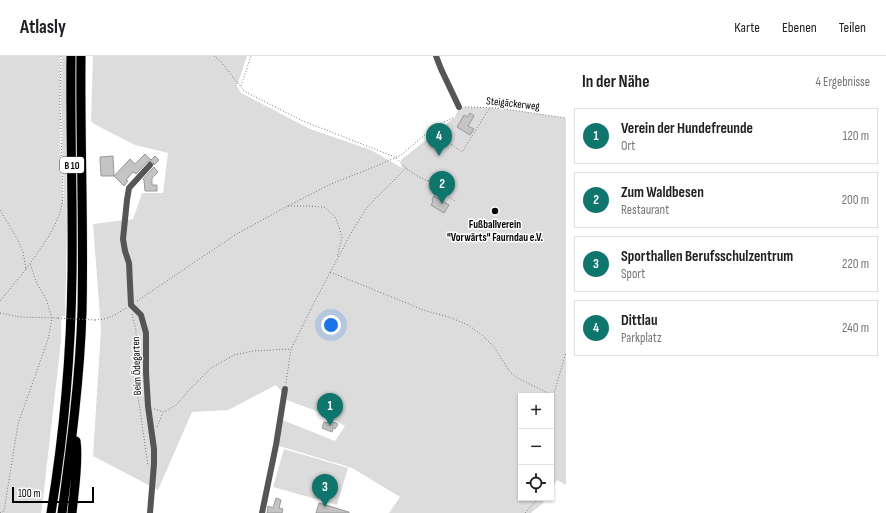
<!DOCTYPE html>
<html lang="de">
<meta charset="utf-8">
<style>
:root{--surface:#fff;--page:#f2f2f2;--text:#202124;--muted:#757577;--line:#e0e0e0;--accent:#0f766e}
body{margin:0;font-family:"Sofia Sans Condensed",sans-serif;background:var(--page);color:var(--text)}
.controls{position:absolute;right:12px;bottom:12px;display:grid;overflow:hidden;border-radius:0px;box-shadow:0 1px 3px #0004}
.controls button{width:36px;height:36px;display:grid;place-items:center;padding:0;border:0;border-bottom:1px solid var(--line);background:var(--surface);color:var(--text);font:20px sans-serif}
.scale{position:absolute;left:12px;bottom:10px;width:82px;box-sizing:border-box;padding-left:4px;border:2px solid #000;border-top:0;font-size:11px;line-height:14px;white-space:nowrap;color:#000;-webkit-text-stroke:3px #fff;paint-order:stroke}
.you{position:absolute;left:331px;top:269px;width:14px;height:14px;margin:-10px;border:3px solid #fff;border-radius:50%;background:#1a73e8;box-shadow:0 0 0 6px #1a73e833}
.badge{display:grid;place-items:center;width:26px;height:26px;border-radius:50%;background:var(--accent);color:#fff;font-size:13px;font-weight:700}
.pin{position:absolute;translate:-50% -33px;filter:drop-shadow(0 1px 2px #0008)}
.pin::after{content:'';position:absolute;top:21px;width:14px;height:12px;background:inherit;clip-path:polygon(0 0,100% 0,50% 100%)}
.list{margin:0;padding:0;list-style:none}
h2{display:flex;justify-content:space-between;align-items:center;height:52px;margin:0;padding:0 16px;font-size:17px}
h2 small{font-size:13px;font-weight:400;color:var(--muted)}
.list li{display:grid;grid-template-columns:26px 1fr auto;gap:12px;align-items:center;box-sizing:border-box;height:56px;margin:0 8px 8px;padding:0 8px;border:1px solid var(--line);border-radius:0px}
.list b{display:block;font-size:15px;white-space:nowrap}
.list p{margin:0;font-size:13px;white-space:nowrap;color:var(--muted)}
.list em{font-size:13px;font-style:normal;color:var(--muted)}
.icon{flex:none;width:22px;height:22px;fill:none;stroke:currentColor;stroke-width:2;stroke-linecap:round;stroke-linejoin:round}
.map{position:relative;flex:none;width:566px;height:457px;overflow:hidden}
header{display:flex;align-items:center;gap:24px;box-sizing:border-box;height:56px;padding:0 20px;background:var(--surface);border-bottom:1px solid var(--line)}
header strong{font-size:19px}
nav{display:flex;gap:22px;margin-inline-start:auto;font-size:14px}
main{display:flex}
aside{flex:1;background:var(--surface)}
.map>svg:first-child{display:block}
.green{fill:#dcdcdc}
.building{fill:#c4c4c4;stroke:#999}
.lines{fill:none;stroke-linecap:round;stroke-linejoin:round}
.highway-casing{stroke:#dbdbdb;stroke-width:10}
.path{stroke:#777;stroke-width:1;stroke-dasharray:1 2;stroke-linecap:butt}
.minor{stroke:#555;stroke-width:6}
.highway{stroke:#000;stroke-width:9}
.path-bridge{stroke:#777;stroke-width:1;stroke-dasharray:1 2;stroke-linecap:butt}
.poi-dot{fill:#000;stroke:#fff;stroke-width:1.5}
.labels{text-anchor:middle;stroke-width:3;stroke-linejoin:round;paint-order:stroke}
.shield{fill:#fff;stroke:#4c4c4c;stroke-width:1}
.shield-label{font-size:10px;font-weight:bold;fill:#000}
.street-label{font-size:11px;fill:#000;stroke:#fff}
.poi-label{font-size:11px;font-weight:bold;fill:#000;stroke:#fff}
</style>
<header>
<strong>Atlasly</strong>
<nav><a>Karte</a><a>Ebenen</a><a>Teilen</a></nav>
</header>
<main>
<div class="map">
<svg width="566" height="457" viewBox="0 0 566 457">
<rect width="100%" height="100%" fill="#fff"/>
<path class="green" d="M0,0H60V82L63,148L64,136C62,91 60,45 62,0H66V69L67,170L65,260H61V285L43,443L41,457H0Z
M93,0H247L237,30L241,37L310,73L371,94L402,112L401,104L455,61L459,51L498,52L566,62V429L557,424L551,434V340H521V442H546L542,448L531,457H389L400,441L352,412L276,389L280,363L335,385L345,370L314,354L287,344L284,339L276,329L228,354L192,356L158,434L93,400L101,273L93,168L133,163L142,137H163L168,97L135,89L94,68L91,65Z
M284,393L348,412L337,449L273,431Z"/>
<path class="building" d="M470,57L474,60L468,70L474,73L470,79L457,71L464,59L467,61Z
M145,98L151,104L155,100L159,104L154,109L153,106L151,105L147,106L136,118L133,116L126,124L128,125L124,130L114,120L130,103L135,108Z
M113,100L114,120H101L100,101Z
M154,111L158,116L152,122V129H157V135H145L144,124L143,123Z
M434,140L449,149L444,157L431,149L433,145L432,144Z
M329,364L338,368L335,373L333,372L332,376L322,372L324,366L327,367Z
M276,442L281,444L279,452L283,453L282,457H267L268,450L273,452Z
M319,447L349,456V457H316Z"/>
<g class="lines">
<defs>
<path id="highway" d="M51,457C64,378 71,298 72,218C73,146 70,73 71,0
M62,457C71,390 80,322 82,255C84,170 80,85 81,0
M72,457C74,435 79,406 76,385"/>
</defs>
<use href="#highway" class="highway-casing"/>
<path class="path" d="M214,0L221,6L244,35L303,65L395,101L406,112L417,120L428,125L434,132L455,145
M241,30L251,0
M465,51L498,52L566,62
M451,88L462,96L489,53
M428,125L432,120
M288,150H307L324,151L336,162L342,181L337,201
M0,154L18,184L23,196L26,213L0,245
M26,213C42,190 62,167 63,138L60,46L61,0
M330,216L426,255L449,261L468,269L482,279L494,291L510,316L519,323L554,340
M137,245L235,179L286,151L331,128L379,109L401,99L427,77L442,67L455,61
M0,257L20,261L58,262
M132,258L136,274L138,340L148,410
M95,264C110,263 113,260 126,252
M286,327L291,293L316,243L351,177L368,150L406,112
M551,348L566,296
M154,353L164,356L176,349L190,333L211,312L234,299L253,295L291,293
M157,371L163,357
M551,419V421
M0,457L4,455L18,368L48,283L52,262L46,243L36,226L30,207
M525,457L539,442"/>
<path class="minor" d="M436,0L441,13L459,51
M150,457L154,408V393L148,350L146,316V277L141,259L131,249L129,207L125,195L123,183L127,144L129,132L150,109
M262,457L276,389L285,333"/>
<use href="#highway" class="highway"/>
<path class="path-bridge" d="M58,262L95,264"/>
</g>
<circle class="poi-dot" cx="495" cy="155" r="4"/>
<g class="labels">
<rect class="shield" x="60" y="101" width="24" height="16" rx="3"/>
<g class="shield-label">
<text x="72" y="113">B 10</text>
</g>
<g class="street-label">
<text transform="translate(513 47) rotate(6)" y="4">Steigäckerweg</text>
<text transform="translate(136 310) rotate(-92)" y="4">Beim Ödegarten</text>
</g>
<g class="poi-label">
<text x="495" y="172">Fußballverein<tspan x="495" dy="13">"Vorwärts" Faurndau e.V.</tspan></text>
</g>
</g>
</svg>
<div class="controls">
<button>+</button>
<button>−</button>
<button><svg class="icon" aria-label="locate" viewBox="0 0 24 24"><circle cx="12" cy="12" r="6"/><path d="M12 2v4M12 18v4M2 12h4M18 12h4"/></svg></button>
</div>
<div class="scale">100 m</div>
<div class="you"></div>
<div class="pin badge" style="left:330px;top:370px">1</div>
<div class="pin badge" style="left:442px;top:148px">2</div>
<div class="pin badge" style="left:325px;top:451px">3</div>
<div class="pin badge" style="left:439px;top:100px">4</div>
</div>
<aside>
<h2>In der Nähe<small>4 Ergebnisse</small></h2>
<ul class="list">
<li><span class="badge">1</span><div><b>Verein der Hundefreunde</b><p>Ort</p></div><em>120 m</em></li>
<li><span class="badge">2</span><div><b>Zum Waldbesen</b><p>Restaurant</p></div><em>200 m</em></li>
<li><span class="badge">3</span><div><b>Sporthallen Berufsschulzentrum</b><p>Sport</p></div><em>220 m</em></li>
<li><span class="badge">4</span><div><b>Dittlau</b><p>Parkplatz</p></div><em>240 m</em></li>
</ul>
</aside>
</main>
